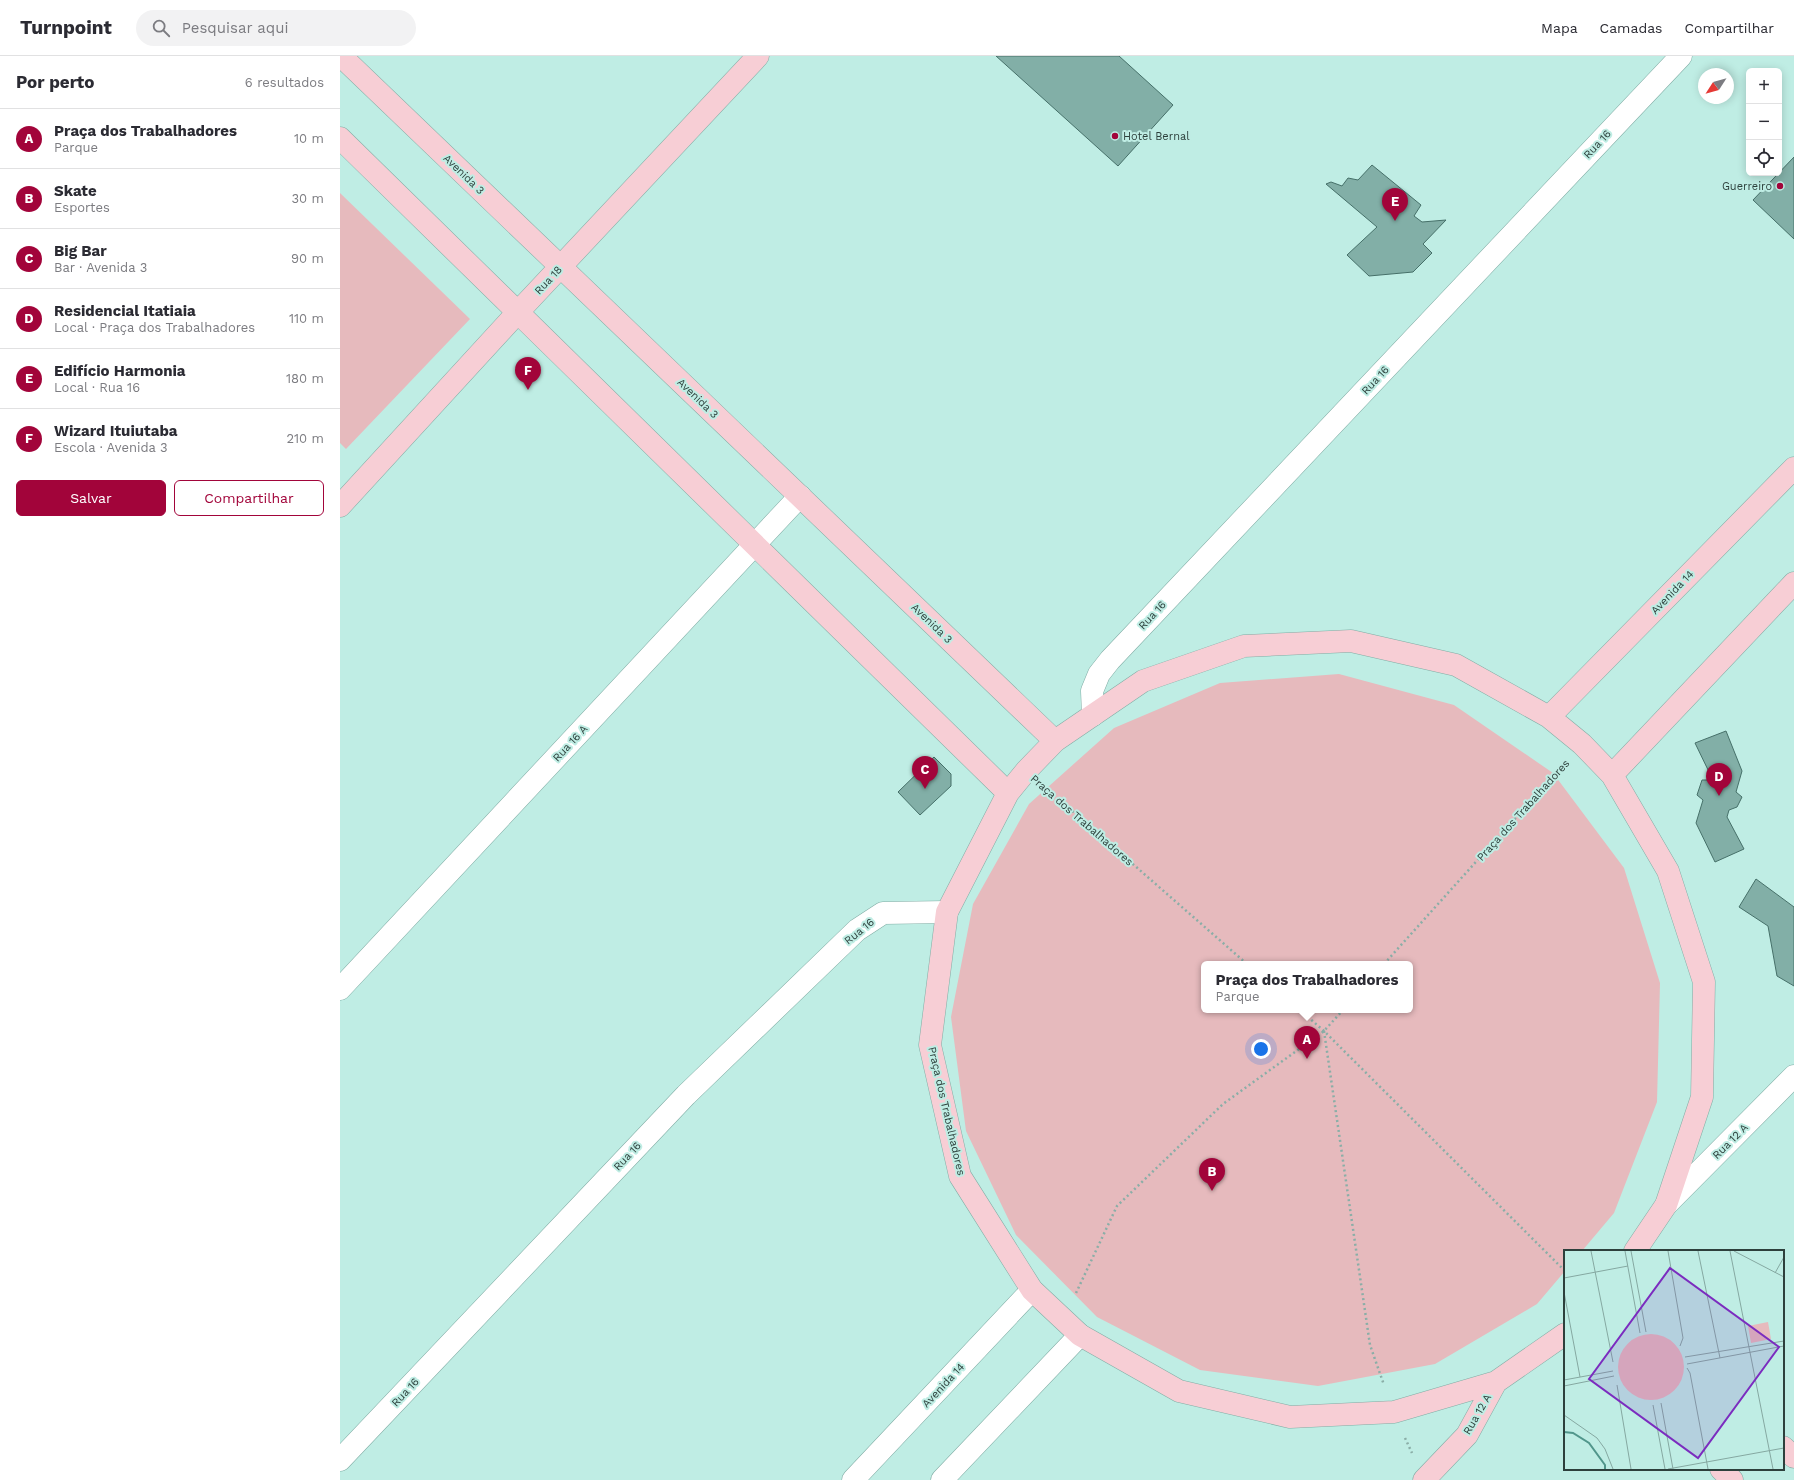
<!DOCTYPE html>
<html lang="pt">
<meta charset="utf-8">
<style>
:root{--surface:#fff;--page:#f2f2f3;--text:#2b2b33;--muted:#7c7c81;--line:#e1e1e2;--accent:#a2043a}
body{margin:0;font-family:"Work Sans",sans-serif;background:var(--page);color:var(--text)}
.controls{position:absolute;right:12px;top:12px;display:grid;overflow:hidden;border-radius:6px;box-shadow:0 2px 10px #0003}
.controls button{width:36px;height:36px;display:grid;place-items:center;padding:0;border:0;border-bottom:1px solid var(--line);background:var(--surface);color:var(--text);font:20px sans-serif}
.compass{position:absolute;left:1358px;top:12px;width:36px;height:36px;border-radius:50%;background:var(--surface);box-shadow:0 2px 10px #0003;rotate:234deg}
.you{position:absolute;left:921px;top:993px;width:14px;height:14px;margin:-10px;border:3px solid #fff;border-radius:50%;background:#1a73e8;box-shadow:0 0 0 6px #1a73e833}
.badge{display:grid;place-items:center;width:26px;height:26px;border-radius:50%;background:var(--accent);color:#fff;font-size:13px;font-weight:700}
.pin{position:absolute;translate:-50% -33px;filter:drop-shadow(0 1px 2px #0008)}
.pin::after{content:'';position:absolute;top:21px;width:14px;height:12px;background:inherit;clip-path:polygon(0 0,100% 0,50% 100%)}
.popup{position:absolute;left:861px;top:905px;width:212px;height:52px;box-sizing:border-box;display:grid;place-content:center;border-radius:6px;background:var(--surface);filter:drop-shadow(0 1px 3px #0005);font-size:13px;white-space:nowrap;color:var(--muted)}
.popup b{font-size:15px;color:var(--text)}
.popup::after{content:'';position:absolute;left:50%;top:100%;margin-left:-8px;border:8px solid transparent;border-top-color:var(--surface)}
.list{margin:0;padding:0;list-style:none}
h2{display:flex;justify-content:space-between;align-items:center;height:52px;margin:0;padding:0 16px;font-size:17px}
h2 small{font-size:13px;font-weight:400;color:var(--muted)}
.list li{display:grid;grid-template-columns:26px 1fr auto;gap:12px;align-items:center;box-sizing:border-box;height:60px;padding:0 16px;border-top:1px solid var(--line)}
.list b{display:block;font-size:15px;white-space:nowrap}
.list p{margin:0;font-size:13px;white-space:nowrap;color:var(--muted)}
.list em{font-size:13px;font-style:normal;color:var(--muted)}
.actions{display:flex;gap:8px;padding:12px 16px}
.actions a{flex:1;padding:9px 0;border:1px solid var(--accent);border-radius:6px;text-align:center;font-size:14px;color:var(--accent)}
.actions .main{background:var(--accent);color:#fff}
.icon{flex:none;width:22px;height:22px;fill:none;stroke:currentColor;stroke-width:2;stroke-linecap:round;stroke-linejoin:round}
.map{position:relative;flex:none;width:1454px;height:1424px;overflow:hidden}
header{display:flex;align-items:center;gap:24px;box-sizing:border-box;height:56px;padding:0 20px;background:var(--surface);border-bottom:1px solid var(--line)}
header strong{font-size:19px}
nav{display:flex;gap:22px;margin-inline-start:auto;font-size:14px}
.search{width:280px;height:36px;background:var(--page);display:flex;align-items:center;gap:10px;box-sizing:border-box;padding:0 14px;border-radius:22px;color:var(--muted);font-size:15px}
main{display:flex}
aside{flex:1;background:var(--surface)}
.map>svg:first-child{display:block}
.green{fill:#e6babd;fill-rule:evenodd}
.building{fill:#82afa7;stroke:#467069}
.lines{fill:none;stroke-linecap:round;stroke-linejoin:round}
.street-casing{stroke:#81ada5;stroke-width:23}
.secondary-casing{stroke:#81ada5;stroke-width:23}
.path{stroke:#8aaea7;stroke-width:2.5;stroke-dasharray:2 3;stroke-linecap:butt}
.street{stroke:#fff;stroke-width:22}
.secondary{stroke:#f7ced5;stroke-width:22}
.poi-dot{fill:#a2043a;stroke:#bfede4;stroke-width:1.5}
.labels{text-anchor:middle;stroke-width:4;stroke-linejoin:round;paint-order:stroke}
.poi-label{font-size:11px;fill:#2d403c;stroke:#bfede4;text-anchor:start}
.street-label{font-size:11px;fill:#2d403c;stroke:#bfede4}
.inset-river{fill:none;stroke:#51968b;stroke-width:2}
.inset-road{fill:none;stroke:#85a8a1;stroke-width:1}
.view{fill:#7b2cbf;fill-opacity:0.15;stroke:#7b2cbf;stroke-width:2}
.inset-edge{fill:none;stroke:#2d403c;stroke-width:2}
</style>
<header>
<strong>Turnpoint</strong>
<div class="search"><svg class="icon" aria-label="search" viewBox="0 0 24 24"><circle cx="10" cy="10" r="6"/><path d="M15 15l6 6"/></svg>Pesquisar aqui</div>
<nav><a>Mapa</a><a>Camadas</a><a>Compartilhar</a></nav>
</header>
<main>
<aside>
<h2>Por perto<small>6 resultados</small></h2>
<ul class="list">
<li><span class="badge">A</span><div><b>Praça dos Trabalhadores</b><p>Parque</p></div><em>10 m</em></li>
<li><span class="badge">B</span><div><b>Skate</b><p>Esportes</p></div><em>30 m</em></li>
<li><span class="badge">C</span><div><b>Big Bar</b><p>Bar · Avenida 3</p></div><em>90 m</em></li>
<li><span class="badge">D</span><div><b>Residencial Itatiaia</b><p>Local · Praça dos Trabalhadores</p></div><em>110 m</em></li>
<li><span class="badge">E</span><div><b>Edifício Harmonia</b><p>Local · Rua 16</p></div><em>180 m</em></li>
<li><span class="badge">F</span><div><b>Wizard Ituiutaba</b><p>Escola · Avenida 3</p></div><em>210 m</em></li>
</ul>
<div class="actions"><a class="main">Salvar</a><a>Compartilhar</a></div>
</aside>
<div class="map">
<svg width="1454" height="1424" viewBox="0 0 1454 1424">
<rect width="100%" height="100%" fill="#bfede4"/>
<path class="green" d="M0,137L130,263L6,393L0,387Z
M999,618L1114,649L1213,717L1284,812L1320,927L1317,1046L1274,1157L1242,1195H1225V1215L1197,1248L1095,1308L978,1330L860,1314L757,1261L676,1179L626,1075L611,961L633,848L689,748L774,672L880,627ZM864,908H1070V954H864Z"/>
<path class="building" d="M656,0H779L833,49L778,110Z
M1454,101V183L1413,144Z
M1032,109L1081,149L1074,160L1082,166L1106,164L1083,188L1092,197L1073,216L1029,220L1007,199L1037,171L986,128L991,126L1002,130L1008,122L1018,124Z
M1386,675L1402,715L1396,736L1402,741L1397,751L1389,754L1387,761L1404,793L1375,806L1356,767L1363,744L1357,739L1362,724H1371V720L1355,687Z
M594,701L611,718V730L580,759L558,736Z
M1416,823L1454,851V930L1437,920L1428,870L1399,851Z"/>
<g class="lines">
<defs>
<path id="street" d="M753,659L752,635L759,618L770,604L1341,0
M0,933L460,440
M1326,1149L1454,1020
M0,1404L346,1039L517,874L543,857L607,856
M513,1424L692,1234
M602,1424L740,1279"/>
<path id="secondary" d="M1,0L715,685
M0,82L668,737
M0,450L178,256L418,0
M1209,661L1454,412
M1272,719L1454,527
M1225,1278L1156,1326L1054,1356L950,1361L839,1335L740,1279L692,1234L620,1120L590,989L607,856L668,737L686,715L715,685L803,625L904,590L1011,585L1116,609L1209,661L1242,688L1272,719L1328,815L1364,926L1362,1041L1326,1149L1295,1195
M1443,1391L1454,1401
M1381,1413L1392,1424
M1084,1424L1127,1379L1156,1326"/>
</defs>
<use href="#street" class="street-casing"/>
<use href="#secondary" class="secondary-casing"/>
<path class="path" d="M706,732L907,908
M1044,908L1224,708
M960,954L984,975L1225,1215
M984,975L1030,1289L1044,1329
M736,1237L777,1150L883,1048L984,975L1003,954
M1065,1382L1072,1397"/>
<use href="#street" class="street"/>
<use href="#secondary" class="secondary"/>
</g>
<g class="poi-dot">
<circle cx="775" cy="80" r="4"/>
<circle cx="1440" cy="130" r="4"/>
</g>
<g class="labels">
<g class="poi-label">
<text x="783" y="84">Hotel Bernal</text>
<text x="1432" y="134" text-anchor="end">Guerreiro</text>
</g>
<g class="street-label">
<text transform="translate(1257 88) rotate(-47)" y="4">Rua 16</text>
<text transform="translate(124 118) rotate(44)" y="4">Avenida 3</text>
<text transform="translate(208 224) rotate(-47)" y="4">Rua 18</text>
<text transform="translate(1035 324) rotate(-47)" y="4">Rua 16</text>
<text transform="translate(358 342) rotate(44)" y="4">Avenida 3</text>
<text transform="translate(1332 536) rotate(-46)" y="4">Avenida 14</text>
<text transform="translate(812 559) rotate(-47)" y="4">Rua 16</text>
<text transform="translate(592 567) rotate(44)" y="4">Avenida 3</text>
<text transform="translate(230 687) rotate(-47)" y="4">Rua 16 A</text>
<text transform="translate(1183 754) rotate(-48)" y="4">Praça dos Trabalhadores</text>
<text transform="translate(742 764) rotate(41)" y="4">Praça dos Trabalhadores</text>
<text transform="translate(519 875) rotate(-39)" y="4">Rua 16</text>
<text transform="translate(607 1055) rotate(77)" y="4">Praça dos Trabalhadores</text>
<text transform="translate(1390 1085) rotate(-45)" y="4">Rua 12 A</text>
<text transform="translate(287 1100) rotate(-47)" y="4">Rua 16</text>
<text transform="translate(603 1329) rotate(-47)" y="4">Avenida 14</text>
<text transform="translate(65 1336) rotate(-47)" y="4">Rua 16</text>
<text transform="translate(1137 1358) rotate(-60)" y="4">Rua 12 A</text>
</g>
</g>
<g transform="translate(1224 1194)">
<rect width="220" height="220" fill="#bfede4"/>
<path d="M204,72L207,89L187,93L184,76ZM54 117a33 33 0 1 1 66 0a33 33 0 1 1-66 0Z" fill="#e6babd"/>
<path class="inset-river" d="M0,182L9,183L25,193L41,215V219"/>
<path class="inset-road" d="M27,1L49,112M61,1L76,83M67,1L82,82M104,1L119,88L116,96M134,1L156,108M166,1L209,219M170,1L220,27M211,23L220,7M0,28L64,16M0,42L16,127M121,107L220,91M123,114L220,96M123,118L126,123L144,219M0,130L49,121M53,135L67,219M0,136L50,126M97,153L109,219M89,155L101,219M0,165L33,188L41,199L49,219M104,219L220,198"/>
<path class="view" d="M106,18L215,97L134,208L25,129Z"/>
<rect width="220" height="220" class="inset-edge"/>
</g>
</svg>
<div class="controls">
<button>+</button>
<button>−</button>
<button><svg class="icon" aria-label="locate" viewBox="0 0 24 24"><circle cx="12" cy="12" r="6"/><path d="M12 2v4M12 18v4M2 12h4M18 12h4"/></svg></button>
</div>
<svg class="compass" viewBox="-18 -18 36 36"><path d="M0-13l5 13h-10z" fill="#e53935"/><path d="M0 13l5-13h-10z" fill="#7c7c81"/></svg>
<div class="you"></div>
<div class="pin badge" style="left:967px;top:1003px">A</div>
<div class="popup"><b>Praça dos Trabalhadores</b>Parque</div>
<div class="pin badge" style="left:872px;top:1135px">B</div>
<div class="pin badge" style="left:585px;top:733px">C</div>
<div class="pin badge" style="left:1379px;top:740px">D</div>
<div class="pin badge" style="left:1055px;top:165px">E</div>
<div class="pin badge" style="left:188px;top:334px">F</div>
</div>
</main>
